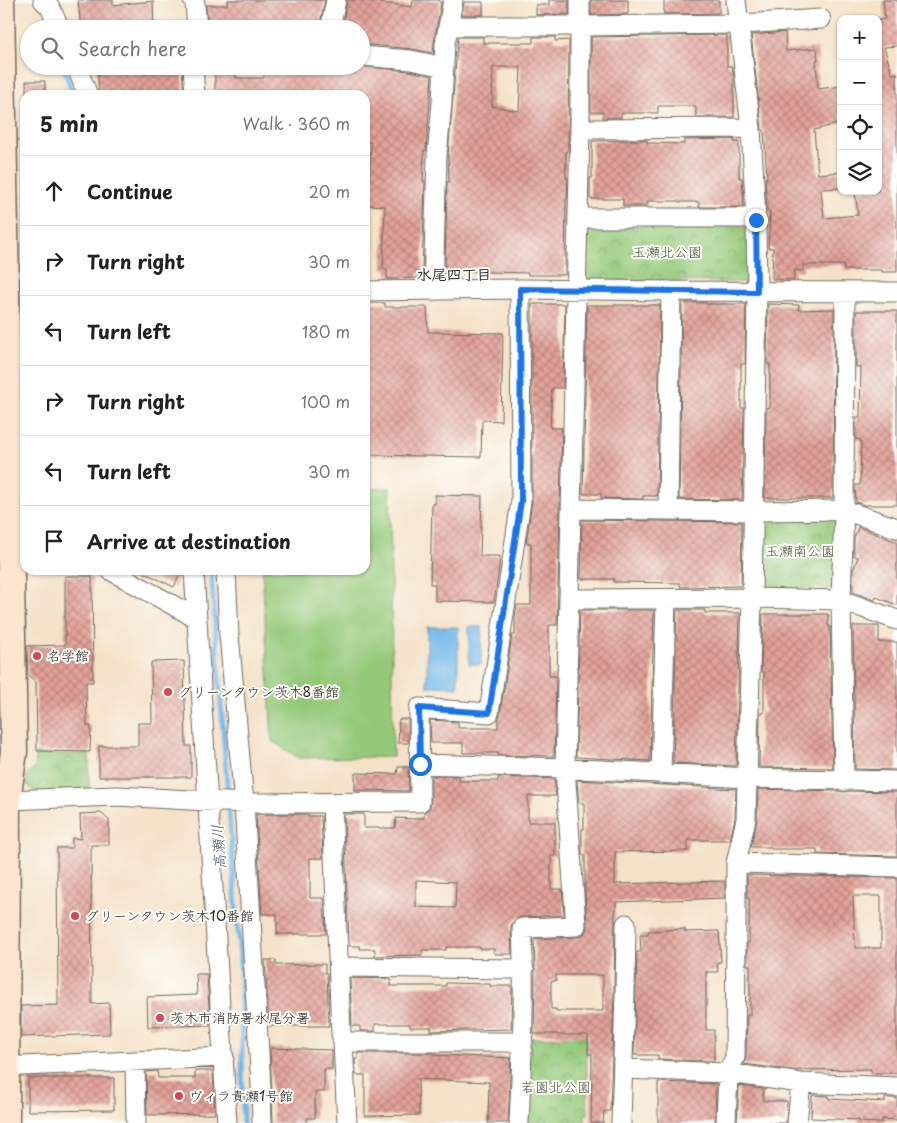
<!DOCTYPE html>
<meta charset="utf-8">
<style>
:root{--surface:#fff;--page:#f6f6f6;--text:#222;--muted:#767676;--line:#e0e0e0}
body{margin:0;font-family:"Playpen Sans","Klee One",sans-serif;background:var(--page);color:var(--text)}
.controls{position:absolute;right:15px;top:15px;display:grid;overflow:hidden;border-radius:10px;box-shadow:0 1px 4px #0004}
.controls button{width:45px;height:45px;display:grid;place-items:center;padding:0;border:0;border-bottom:1px solid var(--line);background:var(--surface);color:var(--text);font:25px sans-serif}
.stop{position:absolute;width:15px;height:15px;margin:-11px;border:4px solid #1a73e8;border-radius:50%;background:#fff}
.stop.end{background:#1a73e8;border-color:#fff;box-shadow:0 1px 5px #0008}
.list{margin:0;padding:0;list-style:none}
h2{display:flex;justify-content:space-between;align-items:center;height:65px;margin:0;padding:0 20px;font-size:21px}
h2 small{font-size:16px;font-weight:400;color:var(--muted)}
.list li{display:grid;grid-template-columns:32px 1fr auto;gap:15px;align-items:center;box-sizing:border-box;height:70px;padding:0 20px;border-top:1px solid var(--line)}
.list b{display:block;font-size:19px;white-space:nowrap}
.list em{font-size:16px;font-style:normal;color:var(--muted)}
.icon{flex:none;width:28px;height:28px;fill:none;stroke:currentColor;stroke-width:2;stroke-linecap:round;stroke-linejoin:round}
.map{position:relative;flex:none;width:897px;height:1123px;overflow:hidden}
.search{position:absolute;background:var(--surface);box-shadow:0 1px 4px #0004;left:20px;top:20px;width:350px;height:55px;display:flex;align-items:center;gap:12px;box-sizing:border-box;padding:0 18px;border-radius:28px;color:var(--muted);font-size:19px}
.panel{position:absolute;background:var(--surface);box-shadow:0 1px 4px #0004;left:20px;top:90px;width:350px;height:485px;border-radius:15px}
.map>svg:first-child{display:block}
.park{fill:url(#park-crowns);stroke:#607a52}
.pitch{fill:#95c97a;stroke:#607a52}
.water{fill:#73b8ea;stroke:#4f728a}
.lines{fill:none;stroke-linecap:round;stroke-linejoin:round}
.stream{stroke:#73b8ea;stroke-width:5}
.building{fill:url(#building-cross-hatch);fill-rule:evenodd}
.street-casing{stroke:#716b62;stroke-width:21}
.secondary-casing{stroke:#716b62;stroke-width:29}
.street{stroke:#fff;stroke-width:19}
.secondary{stroke:#fce5cf;stroke-width:26}
.route{stroke:#1a73e8;stroke-width:6}
.poi-dot{fill:#d1495b;stroke:#fdfcf7;stroke-width:2}
.labels{text-anchor:middle;stroke-width:4;stroke-linejoin:round;paint-order:stroke}
.park-label{font-size:14px;fill:#4b5a43;stroke:#fdfcf7}
.poi-label{font-size:14px;fill:#2b2b2b;stroke:#fdfcf7;text-anchor:start}
.neighbourhood-label{font-size:15px;font-weight:bold;fill:#2b2b2b;stroke:#fdfcf7}
.water-label{font-size:15px;font-style:italic;fill:#445c6e;stroke:#fdfcf7}
</style>
<div class="map">
<svg width="897" height="1123" viewBox="0 0 897 1123">
<defs>
<pattern id="park-crowns" width="20" height="18" patternUnits="userSpaceOnUse" patternTransform="scale(1.25)"><rect width="20" height="18" fill="#95c97a"/><path d="M2 6a3 3 0 1 1 6 0M12 15a3 3 0 1 1 6 0" fill="none" stroke="#7aa364"/></pattern>
<pattern id="building-cross-hatch" width="8" height="8" patternUnits="userSpaceOnUse" patternTransform="scale(1.25)"><rect width="8" height="8" fill="#e3a299"/><path d="M0 0l8 8M0 8l8-8" fill="none" stroke="#b8847d"/></pattern>
</defs>
<rect width="100%" height="100%" fill="#fdfcf7"/>
<filter id="ink" filterUnits="userSpaceOnUse"><feTurbulence type="fractalNoise" baseFrequency=".02" numOctaves="2"/><feDisplacementMap in="SourceGraphic" scale="10" xChannelSelector="R" yChannelSelector="G"/><feConvolveMatrix kernelMatrix="1 2 1 2 8 2 1 2 1" color-interpolation-filters="sRGB"/></filter>
<filter id="wash" filterUnits="userSpaceOnUse"><feTurbulence type="fractalNoise" baseFrequency=".0096" numOctaves="4" result="noise"/><feDisplacementMap in="SourceGraphic" scale="20" xChannelSelector="R" yChannelSelector="G"/><feGaussianBlur stdDeviation="1.12" result="paint"/><feColorMatrix in="noise" values="0 0 0 0 0 0 0 0 0 0 0 0 0 0 0 0 0 1.4 0 .05"/><feComposite in="paint" operator="in"/></filter>
<g filter="url(#wash)">
<rect width="100%" height="100%" fill="#f4e1c7"/>
<path class="park" d="M744,225L750,230V276L744,282L590,280L584,276V227Z
M759,513H841V588H759Z
M35,754H89V786L88,790L34,791L26,784V776L36,766Z
M586,1036L588,1114H585V1123H526L530,1038Z"/>
<path class="pitch" d="M390,488L393,757L299,758L272,741L262,570H365V489Z"/>
<path class="water" d="M469,626L482,627L481,664H469Z
M427,627H458V687L427,686Z"/>
<g class="lines">
<path class="stream" d="M63,66L73,95
M211,570L241,972L243,1123"/>
</g>
<g id="blocks">
<path class="building" d="M78,0H113V5L153,1L154,29H81Z
M228,0H325L319,29H208L206,5H227Z
M347,0H367V1L412,7L413,0H439V2H441L434,42L433,53L412,49L361,44V29H342Z
M549,0H569V14L536,15V5H549Z
M591,0H628V14L591,15Z
M664,0H719V13L664,14Z
M883,0H897V46L884,47L892,74L897,73V272H882V270H844V265H803V271L794,270V280L772,279L773,248H768L770,211L767,212V208L765,178H767L764,130H762L751,35L785,32L786,51L817,48L818,60H816L818,89L841,86V123L814,130L818,174L841,172V188L821,189L824,218L858,215L855,191H878V20L885,19Z
M464,2H483V15H462Z
M727,35V66H732L734,79V117H696V106H658V113H621V118H603V112H591V37Z
M458,37H483V43H533V37H555V41L569,40L568,151H566V178H568L567,199H566L565,275H528V273L445,271L447,182H449L448,155ZM493,67H521L519,111L492,106Z
M97,66H182L184,95H99Z
M264,66H357L409,71L432,76L426,151L424,150L423,181H425L422,273H417V278L387,279V270L383,269L385,206L367,205L371,142H365V95H316V92H255V95H215V69H236V78H264Z
M26,81H45V95H26Z
M734,139V142H739V178H742L744,207H699V202H679V201H647V206H623V199H590V178H592V141L647,140V143L684,144V140Z
M365,303H385V307H427L428,332L503,333L501,421L482,420L481,457L365,455Z
M682,303H706V304H746L745,364H741V408H744L742,500L679,499Z
M532,304H564L565,305L563,388H552L550,428H562L557,625H549V676H556L554,756L498,755V753H463V743H431L430,720L458,722V728H498V720L500,715L512,635H515V617L517,605H531V543H526L532,501Z
M768,304L799,305L798,310L834,309L833,498H765L766,408L770,407V364H767Z
M587,305H660L657,496H643V499L601,498V494H583Z
M856,311H897V505H864L856,502L855,485H860L861,440L856,439V417H860L861,367H856Z
M435,495L482,496L480,556H500L499,568L494,602L435,601V584H430L432,504H435Z
M582,520L742,522L741,586L680,587V583L614,582V579H581Z
M858,527L897,542V605L876,597L875,600L853,592V570L858,557L854,556V538Z
M139,570H182L174,587Z
M65,576H92L93,682H86L87,726H91L90,752L37,751L36,682L28,675L27,646L65,645Z
M580,610H654L650,761L576,757Z
M677,610H705V613H740L736,766L673,763Z
M763,614H828V626H830L833,768L759,767L760,713H764V672H761Z
M853,626H879V642H897V770L855,769Z
M184,661L186,746H191V777H99V746H138V723H152L151,662Z
M399,719H408V743H398Z
M398,767H408L409,791L355,790V773L397,774Z
M431,776H459V781H498V777L554,779L556,796H528V822H555V856H551V889H562L564,915L522,917L516,919L512,923L511,928L512,954H494V949H480V947H446V950H422V955L375,956V949H360V946H349L344,814H364V828H395L396,818L415,819V818H424V812L430,808L431,802ZM416,880L456,882L455,908L416,907Z
M577,780L736,789L735,818L730,840H688V851L615,852V884L725,881V898L616,902V910H615L614,994L610,1111H604L603,1123H591L592,1054H588V1035H558V1034H534L535,969L534,939L577,937L582,936L586,931L587,926L585,889V855H582V829H584V803H579ZM556,975H603V1011H556V1009H551V981H556Z
M758,789L839,791L844,792L848,791L897,792V856L817,854V849H771V847H751L757,819Z
M101,813L109,820V845H91L92,1004L109,1003L110,1034L21,1037V1006L58,1005L57,848H72V838L81,839L80,814Z
M256,814H308V816H321L323,858H310V898H324L326,934H277V914H262Z
M747,875L897,878V1073H871V1069L798,1070V1071L744,1064L746,1057L747,1015H750V965H747V943H749V898H747ZM853,896H881V948H855Z
M685,929V932L719,931L721,962H717L718,972H706V1030H714V1061L658,1059V1055H634L637,952H641L640,935H648V931Z
M265,960H276V965L325,964V973H327L329,1026H269Z
M196,974H207L210,1025L148,1027L147,997L197,995Z
M350,978L391,979V986H446V983L490,984V986H512L511,1029L431,1031V1027H410V1024H375V1031H360V1026H352Z
M270,1048L332,1050V1069H324V1092H315V1118H307V1123H273Z
M358,1053H434V1055L511,1058L508,1123H488L489,1082L418,1079L419,1115L365,1116V1075H356L355,1059H358Z
M157,1071L158,1078H195V1071H213L215,1114L147,1115L146,1072Z
M28,1078H114V1110L28,1111Z
M658,1082L716,1084L715,1123H658Z
M739,1086L763,1089V1101H787L786,1123H737Z
M812,1095L829,1096V1099L885,1102V1098H897V1120L882,1119V1123H880L859,1122V1120L811,1118Z"/>
</g>
</g>
<g filter="url(#ink)">
<use href="#blocks" fill-opacity="0" stroke="#716b62" stroke-width="1"/>
<g class="lines">
<defs>
<path id="street" d="M43,0L50,7L60,29
M193,0L195,3L197,29
M448,26H580L740,24L821,19
M330,29L336,0
M361,56L411,60L444,67
M76,66L88,95
M193,66L195,95
M580,129L751,128
M578,218H756
M365,291L520,289L671,291L897,292
M433,291L437,156L442,103L445,44L453,0
M572,509L753,511L844,510L897,528
M668,510L671,291
M110,570L196,618
M194,570L227,1123
M226,570L229,635L244,803L261,1086L262,1123
M570,599L752,598L841,600L897,620
M420,764L565,768L747,778L897,781
M661,774L666,599
M844,781L841,600L844,510L845,292
M7,800L117,796L244,803L420,802L419,708L489,713L521,501L520,289
M332,803L341,1033L343,1042L347,1123
M736,863L897,867
M339,967L524,969
M343,1042H523
M135,1061L136,1123
M0,1067L224,1057
M623,1069L728,1073L801,1083L897,1087
M519,1123C522,1058 525,993 522,928L576,926L565,768L580,129V0
M621,1123L625,994L626,924
M726,1123L728,1073L735,1057L736,935V863L746,819L752,598L757,292L756,220L751,128L736,0
M797,1123L801,1083"/>
<path id="secondary" d="M1,0L14,752L7,800L6,1123"/>
</defs>
<use href="#street" class="street-casing"/>
<use href="#secondary" class="secondary-casing"/>
<use href="#street" class="street"/>
<use href="#secondary" class="secondary"/>
</g>
</g>
<g class="lines" filter="url(#ink)">
<path class="route" d="M420,764L419,708L489,713L521,501L520,289L757,292L756,220"/>
</g>
<g class="poi-dot">
<circle cx="37" cy="656" r="5"/>
<circle cx="168" cy="692" r="5"/>
<circle cx="75" cy="916" r="5"/>
<circle cx="160" cy="1018" r="5"/>
<circle cx="179" cy="1096" r="5"/>
</g>
<g class="labels">
<g class="park-label">
<text x="667" y="257">玉瀬北公園</text>
<text x="800" y="556">玉瀬南公園</text>
<text x="556" y="1092">若園北公園</text>
</g>
<g class="poi-label">
<text x="47" y="661">名学館</text>
<text x="178" y="697">グリーンタウン茨木8番館</text>
<text x="85" y="921">グリーンタウン茨木10番館</text>
<text x="170" y="1023">茨木市消防署水尾分署</text>
<text x="189" y="1101">ヴィラ貴瀬1号館</text>
</g>
<g class="neighbourhood-label">
<text x="454" y="280">水尾四丁目</text>
</g>
<g class="water-label">
<text transform="translate(219 847) rotate(-94)" y="5">高瀬川</text>
</g>
</g>
</svg>
<div class="controls">
<button>+</button>
<button>−</button>
<button><svg class="icon" aria-label="locate" viewBox="0 0 24 24"><circle cx="12" cy="12" r="6"/><path d="M12 2v4M12 18v4M2 12h4M18 12h4"/></svg></button>
<button><svg class="icon" aria-label="layers" viewBox="0 0 24 24"><path d="M12 4l9 5-9 5-9-5zM3 14l9 5 9-5"/></svg></button>
</div>
<div class="stop" style="left:420px;top:764px"></div>
<div class="stop end" style="left:756px;top:220px"></div>
<div class="search"><svg class="icon" aria-label="search" viewBox="0 0 24 24"><circle cx="10" cy="10" r="6"/><path d="M15 15l6 6"/></svg>Search here</div>
<section class="panel">
<h2>5 min<small>Walk · 360 m</small></h2>
<ul class="list">
<li><svg class="icon" aria-label="ahead" viewBox="0 0 24 24"><path d="M12 20V5M6 11l6-6 6 6"/></svg><div><b>Continue</b></div><em>20 m</em></li>
<li><svg class="icon" aria-label="right" viewBox="0 0 24 24"><path d="M7 20v-9h11M14 6l5 5-5 5"/></svg><div><b>Turn right</b></div><em>30 m</em></li>
<li><svg class="icon" aria-label="left" viewBox="0 0 24 24"><path d="M17 20v-9H6M10 6l-5 5 5 5"/></svg><div><b>Turn left</b></div><em>180 m</em></li>
<li><svg class="icon" aria-label="right" viewBox="0 0 24 24"><path d="M7 20v-9h11M14 6l5 5-5 5"/></svg><div><b>Turn right</b></div><em>100 m</em></li>
<li><svg class="icon" aria-label="left" viewBox="0 0 24 24"><path d="M17 20v-9H6M10 6l-5 5 5 5"/></svg><div><b>Turn left</b></div><em>30 m</em></li>
<li><svg class="icon" aria-label="arrive" viewBox="0 0 24 24"><path d="M6 21V4h12l-3 4 3 4H6"/></svg><div><b>Arrive at destination</b></div></li>
</ul>
</section>
</div>
